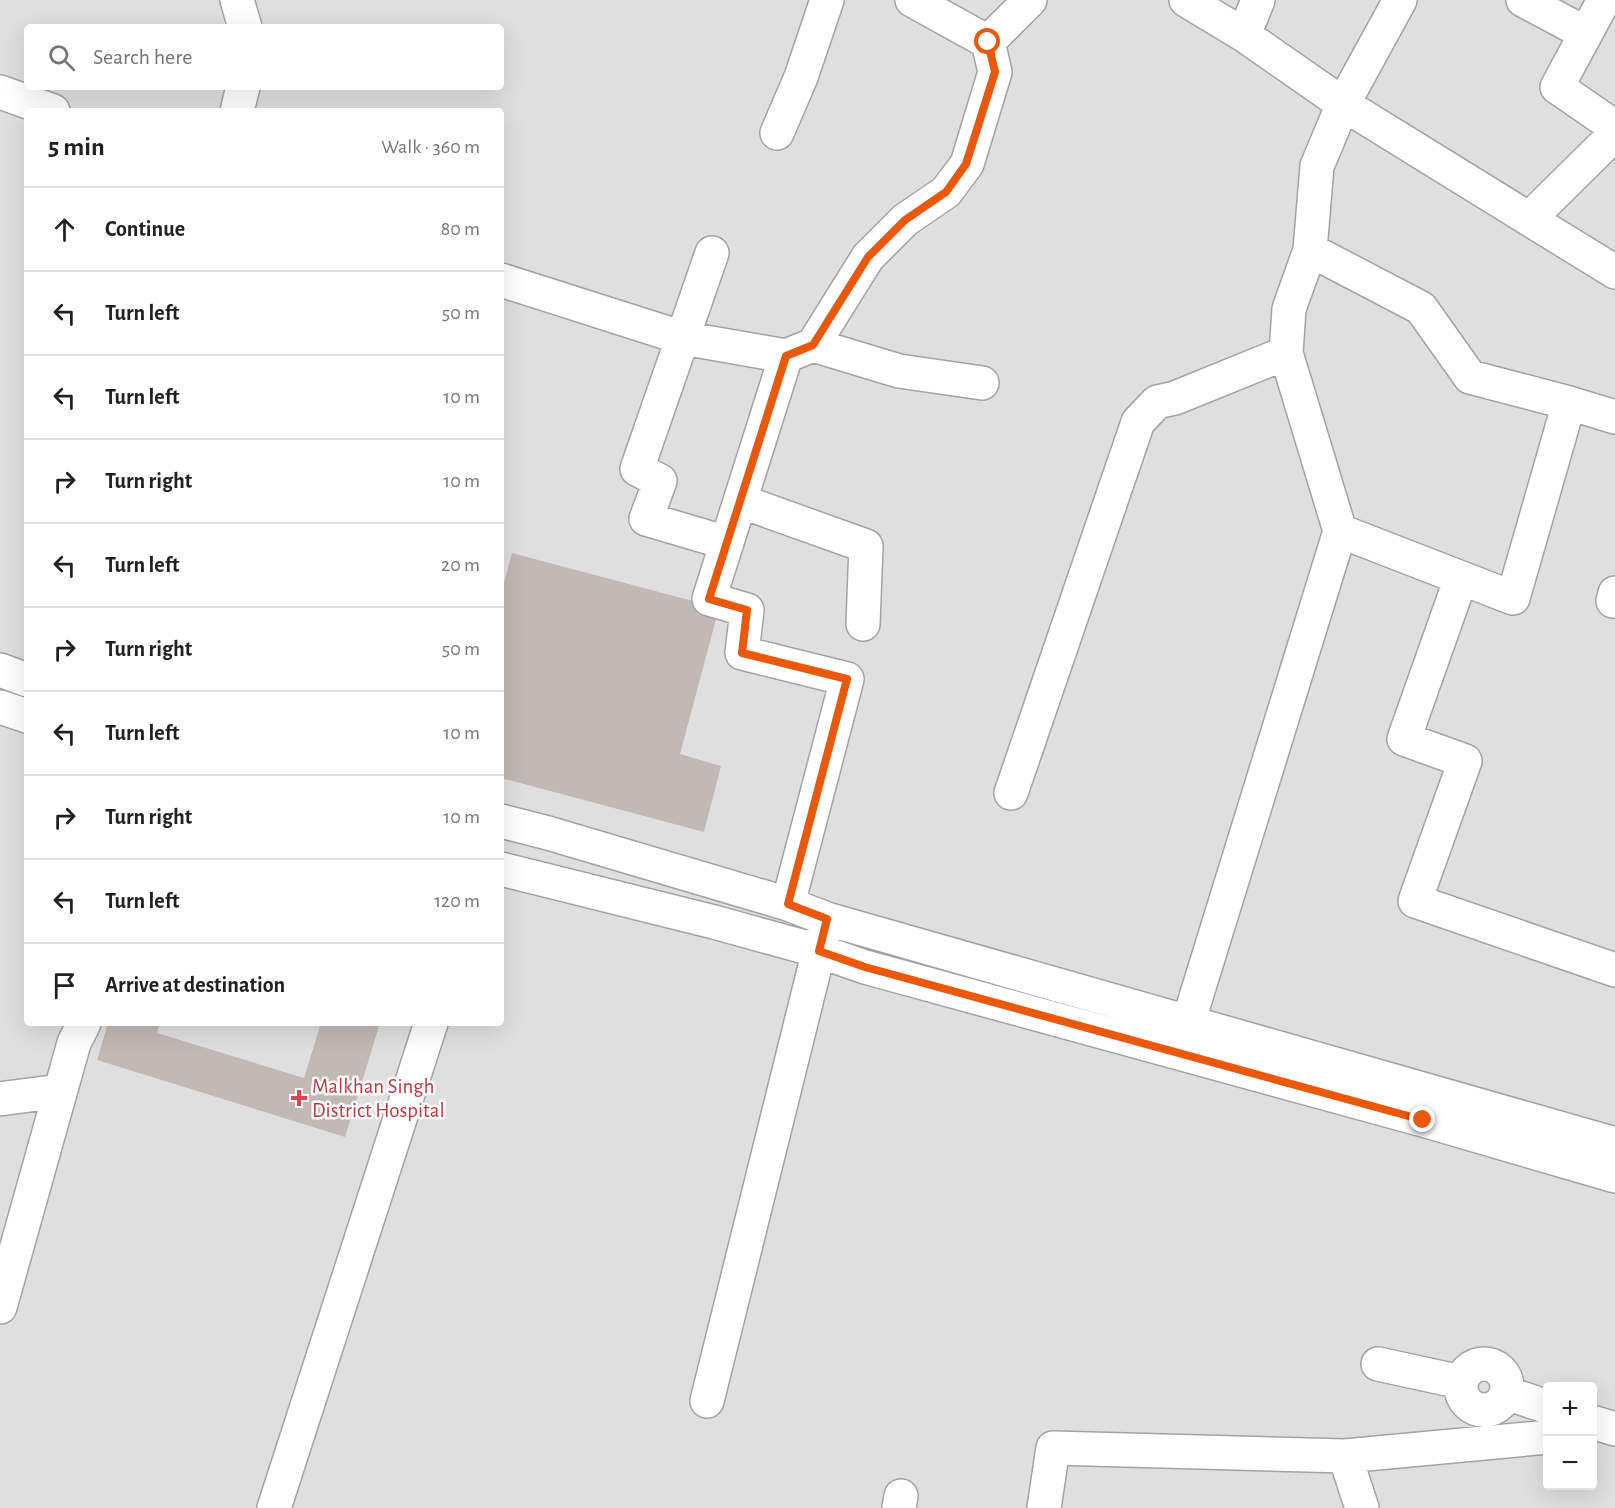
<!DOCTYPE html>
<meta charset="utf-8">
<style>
:root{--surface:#fff;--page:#f6f6f6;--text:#202124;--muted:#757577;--line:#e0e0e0}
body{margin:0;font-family:"Alegreya Sans",sans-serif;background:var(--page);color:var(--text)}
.controls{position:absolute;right:18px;bottom:18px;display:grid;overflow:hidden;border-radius:6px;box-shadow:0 6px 24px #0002}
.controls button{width:54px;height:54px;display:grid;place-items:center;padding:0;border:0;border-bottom:2px solid var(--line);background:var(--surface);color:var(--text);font:30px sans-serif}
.stop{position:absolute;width:18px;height:18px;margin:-14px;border:4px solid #ea580c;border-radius:50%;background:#fff}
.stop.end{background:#ea580c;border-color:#fff;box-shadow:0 2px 6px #0008}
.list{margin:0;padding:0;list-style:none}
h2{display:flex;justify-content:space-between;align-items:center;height:78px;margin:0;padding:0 24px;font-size:26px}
h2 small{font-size:20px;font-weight:400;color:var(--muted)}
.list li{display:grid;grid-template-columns:39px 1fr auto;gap:18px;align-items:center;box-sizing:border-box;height:84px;padding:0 24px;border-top:2px solid var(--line)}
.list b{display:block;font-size:22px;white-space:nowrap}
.list em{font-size:20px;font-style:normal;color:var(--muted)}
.icon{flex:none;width:33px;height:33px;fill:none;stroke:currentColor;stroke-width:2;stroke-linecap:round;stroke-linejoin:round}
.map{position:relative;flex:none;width:1615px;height:1508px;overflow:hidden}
.search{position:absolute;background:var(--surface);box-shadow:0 6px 24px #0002;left:24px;top:24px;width:480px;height:66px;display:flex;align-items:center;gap:15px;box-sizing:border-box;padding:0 21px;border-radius:6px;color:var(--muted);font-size:22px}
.panel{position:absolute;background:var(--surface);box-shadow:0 6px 24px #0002;left:24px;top:108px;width:480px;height:918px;border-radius:6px}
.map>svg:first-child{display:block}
.residential{fill:#e0dfdf;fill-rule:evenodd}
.building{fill:#c2b9b6}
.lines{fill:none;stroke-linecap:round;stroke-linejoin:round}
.minor-casing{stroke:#a3a3a3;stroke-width:36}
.minor{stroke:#fff;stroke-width:33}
.route{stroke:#ea580c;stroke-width:8}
.health-dot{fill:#e0444e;stroke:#fff;stroke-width:2}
.labels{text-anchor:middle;stroke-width:5;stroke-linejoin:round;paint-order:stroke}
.health-label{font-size:21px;fill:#be3a42;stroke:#fff;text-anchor:start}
</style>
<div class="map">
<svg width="1615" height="1508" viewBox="0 0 1615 1508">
<rect width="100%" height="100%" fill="#f1eee9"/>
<path class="residential" d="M0,0H1615V1508H0ZM27,27H501V87H27ZM27,111H501V1023H27ZM1548,1386H1592V1486H1548Z"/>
<path class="building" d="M512,553L719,608L680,754L721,766L704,832L501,778V594Z
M108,1023H160L157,1033L304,1078L321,1023H380L345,1137L97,1060Z"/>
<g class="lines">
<defs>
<path id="minor" d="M237,0L245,27
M1186,0L1244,35L1343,104L1615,272
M1400,0L1343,104L1317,166L1310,250L1421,308L1470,377L1569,403
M1523,0L1585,33
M1604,0L1557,87L1615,127
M1244,35L1258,0
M988,42L1030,0
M0,92L53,111
M237,111L243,87
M777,133L801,77L827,0
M1529,219L1615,134
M1310,250L1289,309L1286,353L1340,531
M712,253L637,469L660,481L646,519L727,543
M501,280L683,338L786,356
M813,345L899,371L982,383
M740,501L866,546L863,624
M1461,578L1404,739L1465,761L1415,901L1615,970
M1615,593L1613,601H1615
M0,670L27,680
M0,707L27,716
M1011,793L1138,422L1157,402L1175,398L1286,353
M501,821L548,833L788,904L827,919L1615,1144
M501,869L714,922L819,951L865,967L1423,1120L1615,1176
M788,904L847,679L742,653L747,610L709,599L786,356L813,345L868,257L905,220L946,192L967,164L995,72L988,42L912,0
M1188,1023L1340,531L1513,598L1569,403L1615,417
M0,1099L60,1091
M0,1307L74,1043L84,1023
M1461 1387a23 23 0 1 1 46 0a23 23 0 1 1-46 0Z
M1378,1364L1461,1382
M1506,1393L1548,1407
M707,1401L824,930
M1592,1422L1615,1429
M274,1508L431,1023
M899,1508L901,1496
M1044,1508L1053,1448L1345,1456
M1362,1508L1345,1456L1548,1437"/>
</defs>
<use href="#minor" class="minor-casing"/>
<use href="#minor" class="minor"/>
</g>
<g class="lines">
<path class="route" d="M988,42L995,72L966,164L946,192L905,220L868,257L813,345L786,356L709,599L747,610L742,653L847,679L788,904L827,919L819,951L865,967L1423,1120"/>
</g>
<path class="health-dot" d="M296 1089h6v6h6v6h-6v6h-6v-6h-6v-6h6z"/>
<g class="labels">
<g class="health-label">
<text x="312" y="1093">Malkhan Singh<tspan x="312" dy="24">District Hospital</tspan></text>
</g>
</g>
</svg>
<div class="controls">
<button>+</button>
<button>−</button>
</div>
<div class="stop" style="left:988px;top:42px"></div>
<div class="stop end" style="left:1423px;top:1120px"></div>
<div class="search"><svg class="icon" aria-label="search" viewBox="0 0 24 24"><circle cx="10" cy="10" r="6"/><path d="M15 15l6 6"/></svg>Search here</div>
<section class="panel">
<h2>5 min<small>Walk · 360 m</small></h2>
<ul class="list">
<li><svg class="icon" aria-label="ahead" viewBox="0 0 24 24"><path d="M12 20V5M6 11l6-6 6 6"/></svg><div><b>Continue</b></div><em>80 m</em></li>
<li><svg class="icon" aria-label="left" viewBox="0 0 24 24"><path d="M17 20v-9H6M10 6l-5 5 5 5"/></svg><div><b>Turn left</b></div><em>50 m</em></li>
<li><svg class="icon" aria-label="left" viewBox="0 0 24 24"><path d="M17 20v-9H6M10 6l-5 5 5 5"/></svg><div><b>Turn left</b></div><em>10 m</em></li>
<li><svg class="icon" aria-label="right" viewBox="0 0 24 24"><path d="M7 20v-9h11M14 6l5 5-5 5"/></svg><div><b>Turn right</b></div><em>10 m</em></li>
<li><svg class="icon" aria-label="left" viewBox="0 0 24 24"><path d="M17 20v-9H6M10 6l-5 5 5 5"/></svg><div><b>Turn left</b></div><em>20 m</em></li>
<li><svg class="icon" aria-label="right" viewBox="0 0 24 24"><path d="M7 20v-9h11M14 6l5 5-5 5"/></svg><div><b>Turn right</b></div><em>50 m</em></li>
<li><svg class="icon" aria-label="left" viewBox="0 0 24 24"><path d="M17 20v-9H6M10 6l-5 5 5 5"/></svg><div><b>Turn left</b></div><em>10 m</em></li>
<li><svg class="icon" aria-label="right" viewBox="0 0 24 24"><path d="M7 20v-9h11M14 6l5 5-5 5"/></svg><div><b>Turn right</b></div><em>10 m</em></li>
<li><svg class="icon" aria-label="left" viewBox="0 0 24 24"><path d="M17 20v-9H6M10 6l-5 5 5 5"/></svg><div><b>Turn left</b></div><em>120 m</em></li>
<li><svg class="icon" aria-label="arrive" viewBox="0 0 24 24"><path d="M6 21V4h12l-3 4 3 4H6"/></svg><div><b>Arrive at destination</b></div></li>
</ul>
</section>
</div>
